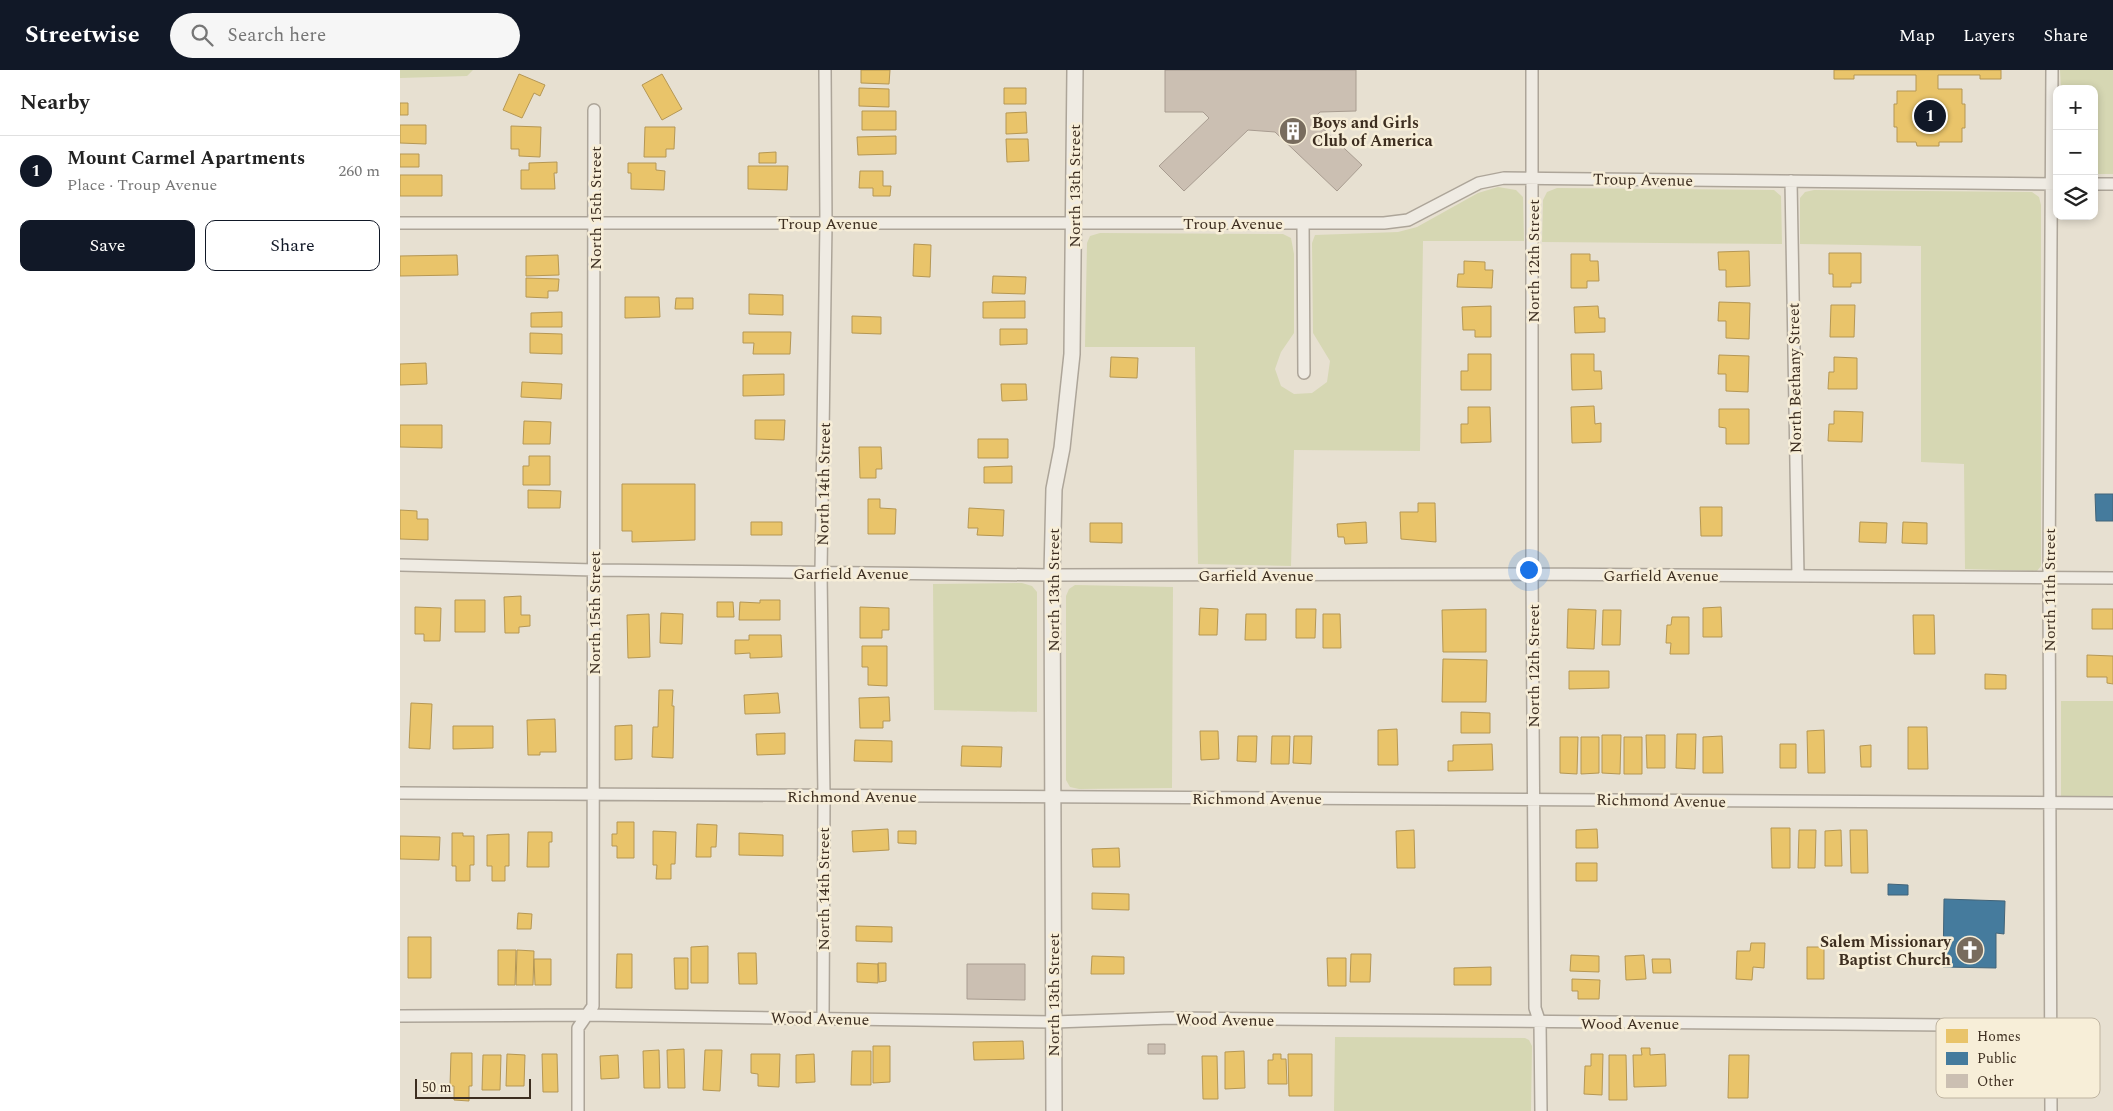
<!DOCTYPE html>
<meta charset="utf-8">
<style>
:root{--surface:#fff;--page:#f6f6f6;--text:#222;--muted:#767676;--line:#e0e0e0;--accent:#111827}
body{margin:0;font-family:Spectral,serif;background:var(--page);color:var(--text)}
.controls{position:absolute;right:15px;top:15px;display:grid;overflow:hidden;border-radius:10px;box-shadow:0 2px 8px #0003}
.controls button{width:45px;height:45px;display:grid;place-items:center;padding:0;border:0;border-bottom:1px solid var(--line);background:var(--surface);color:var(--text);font:25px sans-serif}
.scale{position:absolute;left:15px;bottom:12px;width:116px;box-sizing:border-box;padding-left:5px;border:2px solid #3d2e20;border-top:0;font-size:14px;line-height:18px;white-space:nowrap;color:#3d2e20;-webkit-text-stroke:4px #f7eed8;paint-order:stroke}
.you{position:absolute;left:1128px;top:499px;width:18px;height:18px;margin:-12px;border:4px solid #fff;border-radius:50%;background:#1a73e8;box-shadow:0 0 0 8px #1a73e833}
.badge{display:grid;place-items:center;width:32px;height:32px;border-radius:50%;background:var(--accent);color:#fff;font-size:16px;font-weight:700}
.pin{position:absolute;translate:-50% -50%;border:2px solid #fff;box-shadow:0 1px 5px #0006}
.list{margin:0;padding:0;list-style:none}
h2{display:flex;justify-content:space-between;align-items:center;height:65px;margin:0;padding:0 20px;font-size:21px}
h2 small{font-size:16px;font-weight:400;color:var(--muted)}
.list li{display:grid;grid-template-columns:32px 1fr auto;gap:15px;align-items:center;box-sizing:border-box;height:70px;padding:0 20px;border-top:1px solid var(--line)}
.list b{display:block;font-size:19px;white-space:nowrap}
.list p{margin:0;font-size:16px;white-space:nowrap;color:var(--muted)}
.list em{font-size:16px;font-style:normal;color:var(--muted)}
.actions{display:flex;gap:10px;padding:15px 20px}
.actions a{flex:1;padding:11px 0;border:1px solid var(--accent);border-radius:10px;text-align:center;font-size:18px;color:var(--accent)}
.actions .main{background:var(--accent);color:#fff}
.icon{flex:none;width:28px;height:28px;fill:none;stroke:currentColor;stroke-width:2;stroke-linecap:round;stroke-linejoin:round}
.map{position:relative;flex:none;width:1713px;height:1041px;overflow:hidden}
header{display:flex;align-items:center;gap:30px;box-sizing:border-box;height:70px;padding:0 25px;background:var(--accent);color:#fff}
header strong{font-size:24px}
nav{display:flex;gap:28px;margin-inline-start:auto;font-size:18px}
.search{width:350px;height:45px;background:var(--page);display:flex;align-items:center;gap:12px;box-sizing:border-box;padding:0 18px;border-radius:28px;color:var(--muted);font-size:19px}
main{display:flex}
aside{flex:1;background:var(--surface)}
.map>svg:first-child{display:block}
.green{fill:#d6d7b3}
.homes{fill:#e9c46a;stroke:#b59754}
.public{fill:#457b9d;stroke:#436478}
.building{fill:#cbbfb2;stroke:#a89c90}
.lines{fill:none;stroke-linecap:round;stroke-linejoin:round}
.minor-casing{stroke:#ada599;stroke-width:14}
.tertiary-casing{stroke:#ada599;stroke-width:18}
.minor{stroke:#efebe3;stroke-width:11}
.tertiary{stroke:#efebe3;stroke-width:15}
.labels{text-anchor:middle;stroke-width:5;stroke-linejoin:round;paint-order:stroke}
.poi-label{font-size:16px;font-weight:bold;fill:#3d2e20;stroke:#f7eed8;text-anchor:start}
.street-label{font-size:16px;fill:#3d2e20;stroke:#f7eed8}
.key{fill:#f7eed8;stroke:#bfb4a1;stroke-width:1}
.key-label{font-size:14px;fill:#3d2e20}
</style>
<header>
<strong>Streetwise</strong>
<div class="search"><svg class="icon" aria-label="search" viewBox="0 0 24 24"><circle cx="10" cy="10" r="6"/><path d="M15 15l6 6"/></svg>Search here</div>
<nav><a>Map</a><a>Layers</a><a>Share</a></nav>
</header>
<main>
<aside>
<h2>Nearby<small></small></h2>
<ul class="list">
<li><span class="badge">1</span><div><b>Mount Carmel Apartments</b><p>Place · Troup Avenue</p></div><em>260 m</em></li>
</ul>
<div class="actions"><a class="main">Save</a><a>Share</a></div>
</aside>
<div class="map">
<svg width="1713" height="1041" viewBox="0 0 1713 1041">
<rect width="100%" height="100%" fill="#e7e0d1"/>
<path class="green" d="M0,0H73L67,6L0,8Z
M1660,0H1713V104H1694V19H1661Z
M1098,117L1116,120L1123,127L1124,171H1023L1020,381L894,380L891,496L798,494L795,277H685L687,173L690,166L700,163L883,164L891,168L894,184V263L881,282L875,299L881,316L894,324L912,323L927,312L930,291L913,263L912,173L915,165L998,162L1017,157L1078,123Z
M1157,118L1374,120L1381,126L1382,174L1142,172L1143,130L1147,122Z
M1414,120L1632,122L1639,127L1641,135V496L1637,501L1565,499L1564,394L1521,392V176L1400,174V128L1405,122Z
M622,513L632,516L637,522V642L534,640L533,514Z
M675,515L773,517L772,718L679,719L670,717L666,710V526L669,519Z
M1661,631H1713V726H1661Z
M935,967L1125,968L1129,970L1132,976L1131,1041H934Z"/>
<path class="homes" d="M461,0H490L489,14L461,13Z
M1434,0H1601V9H1580V5H1538V19H1562V34H1565V58H1562V72H1539V76H1517L1516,72H1497V57H1494V34H1497V21H1516V5H1454V9H1434Z
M119,4L145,15L140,26L134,23L122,48L103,40Z
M262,4L282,39L262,50L242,15Z
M459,18L489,19V37L459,36Z
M604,18H626V34H604Z
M0,33H8V45H0Z
M462,41H496V60H462Z
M626,42L627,63L606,64V43Z
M0,55H26V74L0,73Z
M111,56L141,57L140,87L119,86V79H111Z
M245,57H275L274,79H266V87H244Z
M496,66V84L458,85L457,67Z
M606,69H628L629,91L607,92Z
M376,82V93H359V83Z
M0,84H19V97H0Z
M157,92V103H154L155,119H121V100H129V93Z
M228,93H256V100L265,101L264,120L231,119V103H228Z
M348,96H388L387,120L348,119Z
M460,101H483V116H491L490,126H473V118H459Z
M0,105H42V126H0Z
M514,174L531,175L530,207L513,206Z
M1349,181L1350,216L1326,217V200H1319L1318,182Z
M1429,183H1461V213H1451V217H1433V204H1429Z
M1171,184H1190V191H1198L1199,211H1187V218H1171Z
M57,185L58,205L0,206V186Z
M158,185L159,205L126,206V186Z
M1064,191L1085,192V200H1093L1092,218L1057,217L1058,204H1064Z
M593,206L626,207L625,224L592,223Z
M126,208L159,209L158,221H148V228L126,227Z
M349,224L383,225V245L349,244Z
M225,227H259L260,247L225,248Z
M276,228H293V239H275Z
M625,231V248H583V232Z
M1319,232L1350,233L1349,269L1326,268V251H1318Z
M1431,235H1455L1454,267H1430Z
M1091,236V267H1075V260H1063L1062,237Z
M1198,236L1199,248H1205V262L1175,263L1174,237Z
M162,242V257H131V243Z
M452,246L481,247V264L452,263Z
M600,259H627V274L600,275Z
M343,262H391L390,284H353L354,273H343Z
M130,263L162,264V284L130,283Z
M1068,284H1091V320H1061V301H1068Z
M1171,284H1194V301H1201L1202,319L1172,320Z
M1319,285L1349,286L1348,322L1326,321V304H1318Z
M711,287L738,288L737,308L710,307Z
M1434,287L1457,288V319H1428L1429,302H1434Z
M26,293L27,314L0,315V294Z
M384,304V325L343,326V305Z
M122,312L162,314L161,329L121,327Z
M601,314H626L627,330L602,331Z
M1194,336L1195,354L1201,353V372L1172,373L1171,337Z
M1068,337H1090L1091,372L1061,373V354H1068Z
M1319,339H1349V374H1326V358L1319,357Z
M1434,341L1463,342L1462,372L1428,371L1429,354H1434Z
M355,350H385L384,370L355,369Z
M124,351L151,352L150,374H123Z
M0,355H42V378L0,377Z
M578,369H608V388H578Z
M459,377H481L482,399H476V408H460Z
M129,386H150V415H123V396H129Z
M612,396V413H584V397Z
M222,414H295V470L232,472V461H222Z
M128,420L161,421L160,438H128Z
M468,429H480V438L496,439L495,464H468Z
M1018,433H1035L1036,472L1001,469L1000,442H1018Z
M1300,437H1322V466H1301Z
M569,438L604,440L603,466L577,465L578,458H568Z
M0,440L17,441V449H28V470L0,469Z
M351,452H382V465H351Z
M966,452L967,473L945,474L944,467H938L937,454Z
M1460,452L1487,453L1486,473L1459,472Z
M1503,452L1527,453V474L1502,473Z
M690,453H722V473L690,472Z
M121,526V545H130V556L119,557V563H105L104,527Z
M55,530H85V562H55Z
M360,530H380V550H339L340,532L360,533Z
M317,532H333L334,547H317Z
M15,537L41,538L40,571H24V564H15Z
M460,537L489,538V560H482V568H460Z
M1321,537L1322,567H1303V538Z
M800,538L818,539L817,565H799Z
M896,539H916L915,568H896Z
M1086,539V582H1043L1042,540Z
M1168,539L1196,540L1194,579L1167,578Z
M1692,539H1713V559H1692Z
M1203,540H1221L1220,575H1202Z
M261,543L283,544L282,574L260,573Z
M249,544L250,587L228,588L227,545Z
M846,544H866V570H845Z
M923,544H940L941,578H923Z
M1513,545H1534L1535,584H1514Z
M1272,547H1289V584H1270L1271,573H1266L1267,555H1271Z
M349,565H381L382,587L350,588V583L335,584V570H349Z
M462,576H487V616L468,615V597H462Z
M1687,585L1713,586V614L1707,613V607H1687Z
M1043,589L1087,590L1086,632H1042Z
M1169,601H1209V618L1169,619Z
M1585,604L1606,605V619H1585Z
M259,620H273L272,636H274L273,688L252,687L253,657H258Z
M378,623L380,643L345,644L344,625Z
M489,627L490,651H483V658H460L459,628Z
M11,633L32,634L30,679L9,678Z
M1061,642L1090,643V663H1061Z
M155,649L156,682H140V685H128L127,650Z
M232,655V689L215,690V656Z
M53,656H93V678L53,679Z
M1508,657H1527L1528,699H1508Z
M997,659L998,695H978V660Z
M1424,660L1425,703H1408L1407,661Z
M800,661H818L819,689L801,690Z
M385,663V684L357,685L356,664Z
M1277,664H1296L1295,699L1276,698Z
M1202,665H1221L1220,704L1202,703Z
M1246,665H1265V698H1247Z
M838,666H857L856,692L837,691Z
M872,666H890L889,694H871Z
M894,666H912L911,694L893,693Z
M1322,666L1323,703H1303V667Z
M1160,667H1178L1177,704L1160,703Z
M1181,667H1199V703L1181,704Z
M1224,667H1242V704H1224Z
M455,670L492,671V692L454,691Z
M1092,674L1093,700L1048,701V691H1053V675Z
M1380,674H1396V698H1380Z
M1471,675V697H1461L1460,676Z
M562,676L602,677L601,697L561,696Z
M217,752H234V788H217V776H212V764H217Z
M297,754L317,755L316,777H311V787H296Z
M1371,758H1390V798H1372Z
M488,759L489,780L453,782L452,761Z
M1197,759L1198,778H1176V760Z
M1014,760L1015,798H997L996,761Z
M1399,760H1416L1415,798H1398Z
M1441,760L1442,796H1425V761Z
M1450,760H1467L1468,803H1451Z
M253,761L276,762L275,794H271V809H256L257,795H253Z
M498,761H516V774L498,773Z
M128,762H152V772H149V797H127Z
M52,763H63V766H74V795H70V811H56V796H52Z
M339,763L383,765V786L339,785Z
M109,764V796H105V811H92V796H87V765Z
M0,766L40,767L39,790L0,789Z
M719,778L720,797H693L692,779Z
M1176,793H1197V811H1176Z
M692,823L729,824V840L692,839Z
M118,843L132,844L131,859H117Z
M456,856L492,857V872L456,871Z
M8,867H31V908H8Z
M1351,873H1365L1364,898L1353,897L1352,910L1336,909L1337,881H1350Z
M308,876V913H291V877Z
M1407,877H1424V909H1407Z
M98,880H116L115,915H98Z
M117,880L134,881L133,915H116Z
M338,883H356L357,914H339Z
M217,884H232V918H216Z
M951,884H971L970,912H950Z
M1171,885L1199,886V902L1170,901Z
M1244,885L1246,909L1226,910L1225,886Z
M692,886L724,887V904H691Z
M274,888H288V919H275Z
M927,888H946V916H928Z
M134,889H151V915H135Z
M1252,889H1270L1271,903H1253Z
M457,893L478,894V913L457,912Z
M478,893H486V911L479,912Z
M1091,897V915H1054V898Z
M1172,909L1200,910L1199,929H1178V921H1172Z
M623,971L624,989L574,990L573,972Z
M473,976H490V1012L473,1013Z
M1241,978H1250V985L1265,984L1266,1016L1234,1017L1233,985H1242Z
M284,979L285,1018H268L267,980Z
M259,980L260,1018H244L243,981Z
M305,980H322L320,1021L303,1020Z
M452,981H471V1015H451Z
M844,981L845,1018L825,1019V982Z
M51,983H72V1016H69V1031L54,1030V1016H50Z
M107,984L125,985L124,1016H106Z
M142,984H157L158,1022H143Z
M351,984H380L379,1017L358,1016V1004L351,1003Z
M414,984L415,1012L396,1013V985Z
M873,984H881V989H886L887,1014H868V990H873Z
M888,984H912V1026H889Z
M1191,984H1203L1202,1025L1184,1024L1185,996H1191Z
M83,985H101L100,1020H82Z
M218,985L219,1008L201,1009L200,986Z
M1209,985H1226L1227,1030H1209Z
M1329,985H1349L1348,1028H1328Z
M802,986H817L818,1029H803Z"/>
<path class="public" d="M1695,424H1713V451H1696Z
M1488,814L1508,815V825H1488Z
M1544,829L1605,831L1604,864L1596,863V898L1543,897Z"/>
<path class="building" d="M765,0H956V41L920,42L913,49L962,95L937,121L875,62L848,60L784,121L759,96L809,48L803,42H765Z
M567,894H625V930L567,929Z
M748,974H765V984H748Z"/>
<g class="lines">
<defs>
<path id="minor" d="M1132,0V504L1135,938L1140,953L1141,1041
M1391,111L1398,506
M1694,114H1713
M0,153H984L1008,150L1079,113L1104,108L1657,114
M903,153L904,303
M0,495L194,500L652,505L1132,504L1713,508
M0,723L1713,733
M0,946L186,945L654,952L771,948L1651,956
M423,949L424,726L421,503L426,153L425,0
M178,1041V958L193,936L194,40
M1651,1041L1649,508L1652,0"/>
<path id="tertiary" d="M654,1041L652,505L654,419L662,378L672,284L675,0"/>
</defs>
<use href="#minor" class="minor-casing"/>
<use href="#tertiary" class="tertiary-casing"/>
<use href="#minor" class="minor"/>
<use href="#tertiary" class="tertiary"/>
</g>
<defs>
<symbol id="building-disc" viewBox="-11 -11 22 22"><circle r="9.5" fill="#786c5e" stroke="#f7eed8"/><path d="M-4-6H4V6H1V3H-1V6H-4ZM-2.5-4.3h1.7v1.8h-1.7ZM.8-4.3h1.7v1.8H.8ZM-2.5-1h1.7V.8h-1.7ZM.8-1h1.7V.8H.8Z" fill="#fff"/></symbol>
<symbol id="church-disc" viewBox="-11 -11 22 22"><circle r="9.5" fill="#786c5e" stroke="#f7eed8"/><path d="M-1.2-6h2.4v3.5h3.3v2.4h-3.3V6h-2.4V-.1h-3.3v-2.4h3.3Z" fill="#fff"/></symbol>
</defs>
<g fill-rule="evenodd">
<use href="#building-disc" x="877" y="45" width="32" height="32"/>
<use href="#church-disc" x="1554" y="864" width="32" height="32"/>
</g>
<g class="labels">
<g class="poi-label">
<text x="912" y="58">Boys and Girls<tspan x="912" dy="18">Club of America</tspan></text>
<text x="1551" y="877" text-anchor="end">Salem Missionary<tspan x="1551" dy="18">Baptist Church</tspan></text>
</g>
<g class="street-label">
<text transform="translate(1243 109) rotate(1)" y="6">Troup Avenue</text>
<text transform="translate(674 116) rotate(-90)" y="6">North 13th Street</text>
<text transform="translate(195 138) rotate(-90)" y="6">North 15th Street</text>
<text x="428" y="159">Troup Avenue</text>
<text x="833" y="159">Troup Avenue</text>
<text transform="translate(1133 191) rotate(-90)" y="6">North 12th Street</text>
<text transform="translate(1394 308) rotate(-91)" y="6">North Bethany Street</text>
<text transform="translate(423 414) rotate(-89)" y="6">North 14th Street</text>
<text x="451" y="509">Garfield Avenue</text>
<text x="856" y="511">Garfield Avenue</text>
<text x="1261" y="511">Garfield Avenue</text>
<text transform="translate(653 520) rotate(-90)" y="6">North 13th Street</text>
<text transform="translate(1649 520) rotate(-90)" y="6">North 11th Street</text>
<text transform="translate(194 543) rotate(-90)" y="6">North 15th Street</text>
<text transform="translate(1133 596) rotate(-90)" y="6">North 12th Street</text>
<text x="452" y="732">Richmond Avenue</text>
<text x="857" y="734">Richmond Avenue</text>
<text transform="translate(1261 730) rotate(1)" y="6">Richmond Avenue</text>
<text transform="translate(423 819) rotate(-90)" y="6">North 14th Street</text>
<text transform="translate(653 925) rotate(-90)" y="6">North 13th Street</text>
<text transform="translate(420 948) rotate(1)" y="6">Wood Avenue</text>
<text transform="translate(825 949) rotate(1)" y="6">Wood Avenue</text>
<text x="1230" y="959">Wood Avenue</text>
</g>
</g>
<rect x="1536" y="948" width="164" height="80" rx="8" class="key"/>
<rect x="1546" y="959" width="22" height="14" fill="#e9c46a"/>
<rect x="1546" y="982" width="22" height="13" fill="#457b9d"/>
<rect x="1546" y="1004" width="22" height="14" fill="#cbbfb2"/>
<g class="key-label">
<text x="1577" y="971">Homes</text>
<text x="1577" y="993">Public</text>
<text x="1577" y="1016">Other</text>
</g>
</svg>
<div class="controls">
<button>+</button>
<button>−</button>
<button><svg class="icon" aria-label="layers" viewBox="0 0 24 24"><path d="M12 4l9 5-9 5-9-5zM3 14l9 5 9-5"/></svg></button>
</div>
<div class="scale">50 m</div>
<div class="you"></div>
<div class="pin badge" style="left:1530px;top:46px">1</div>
</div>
</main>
